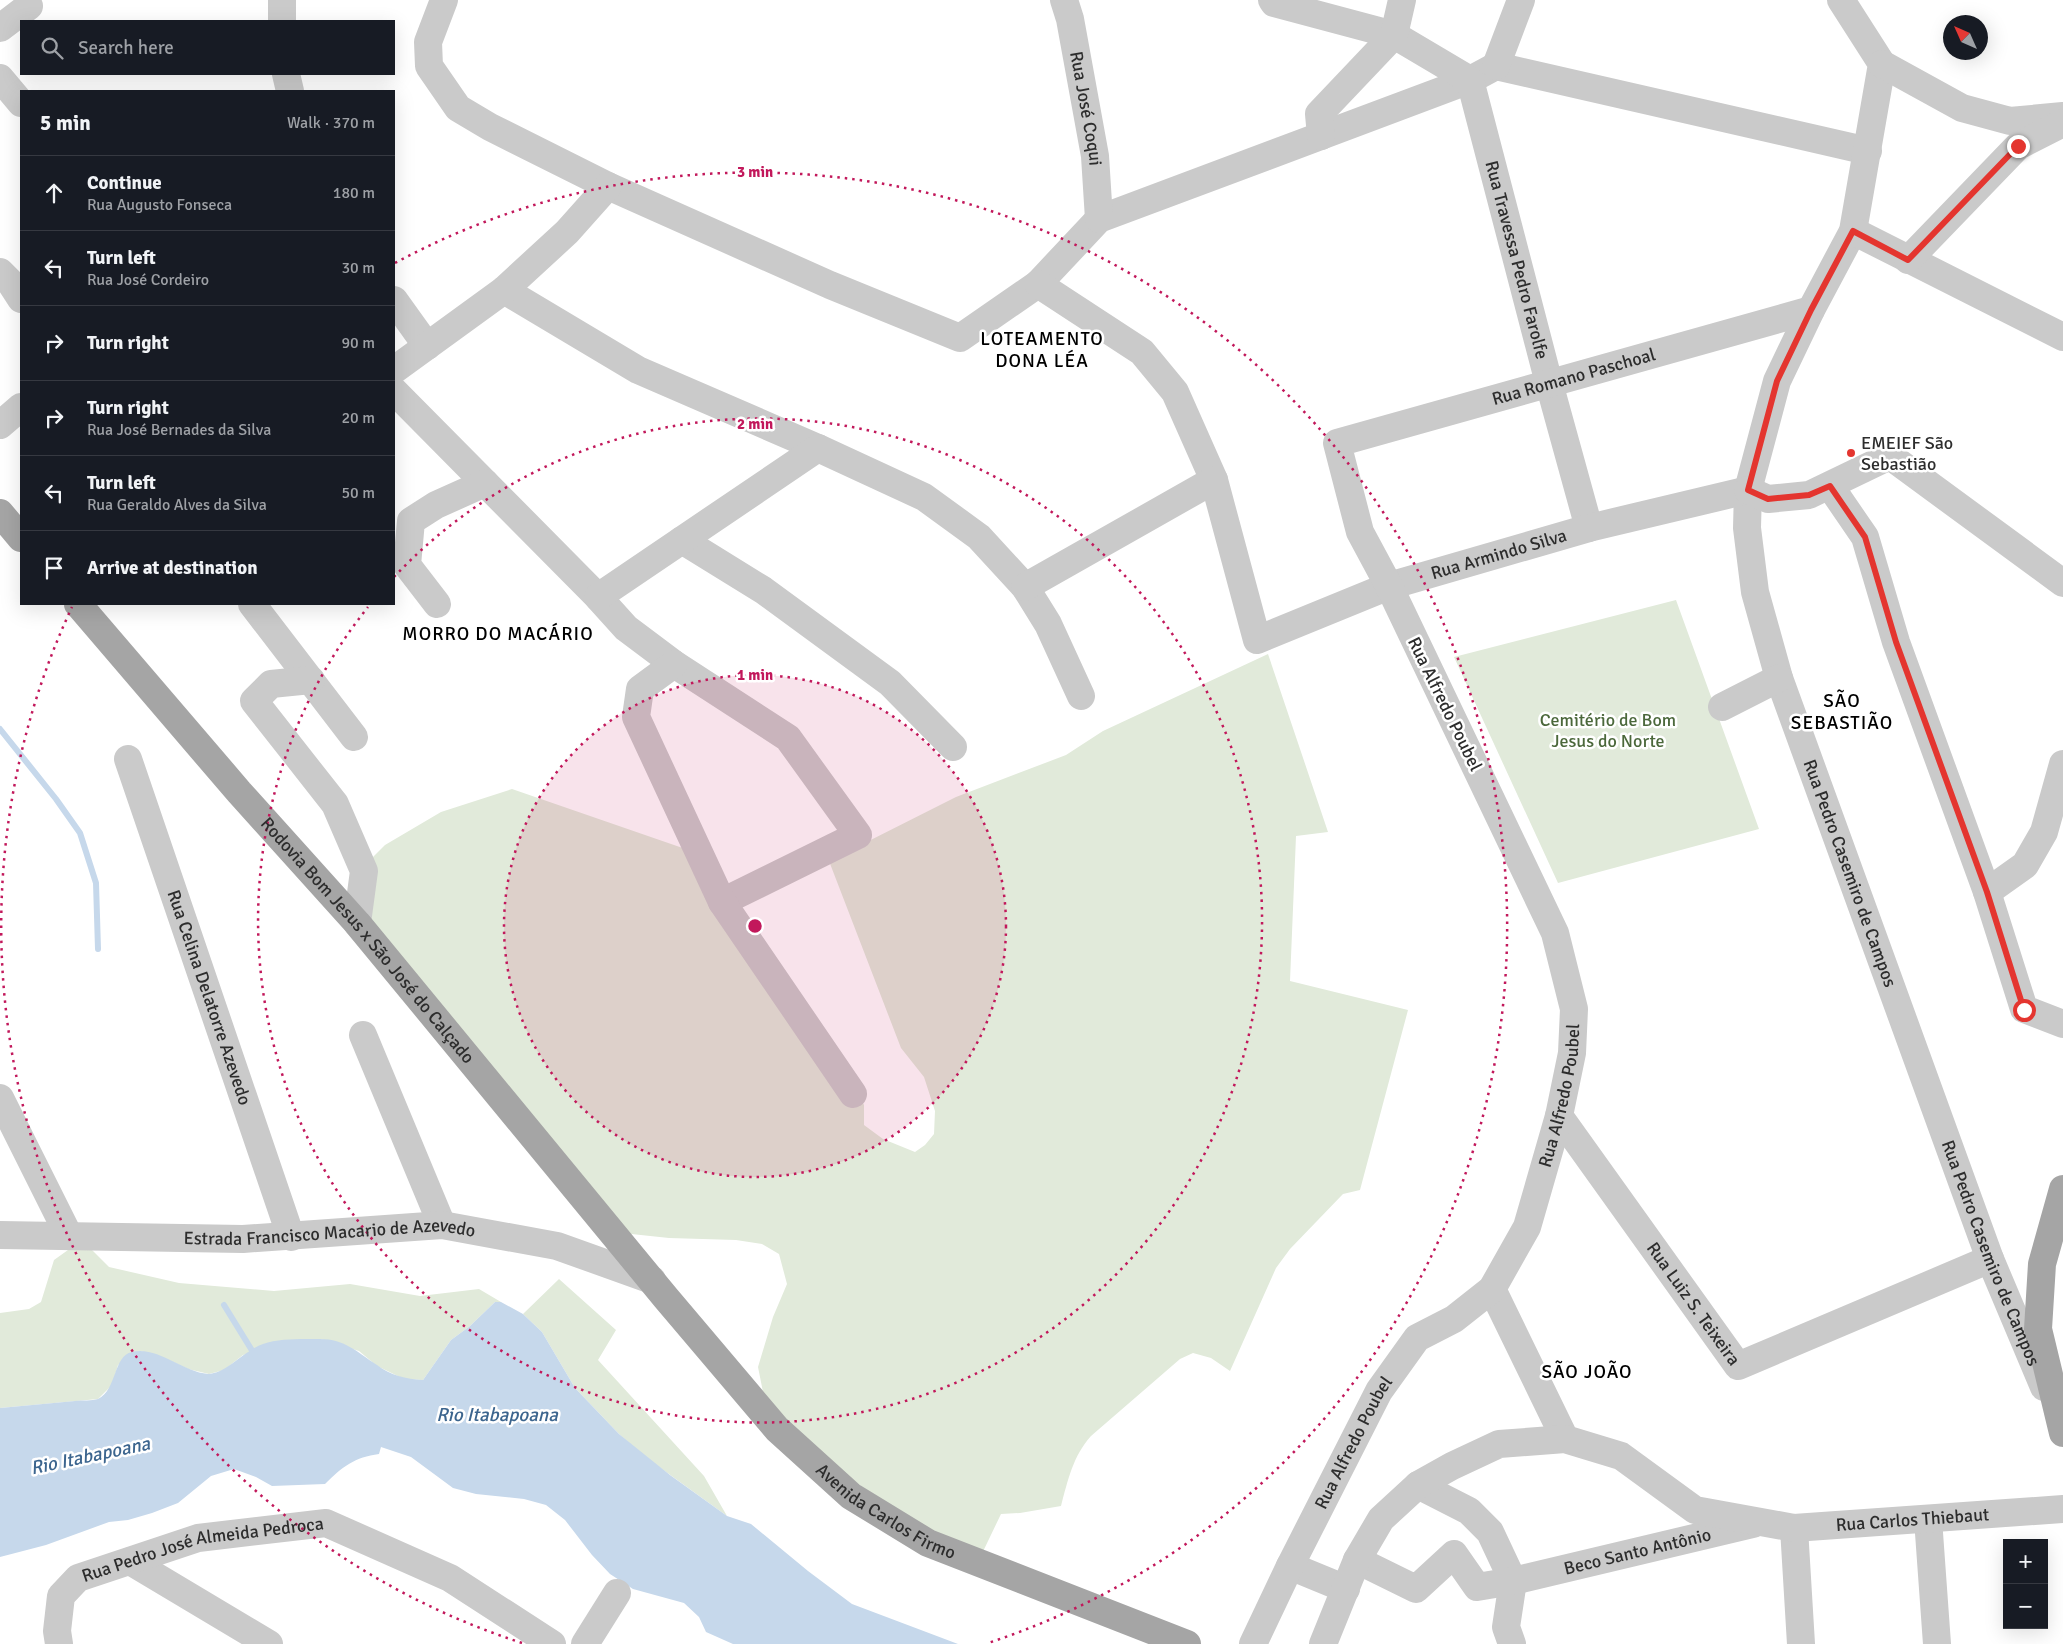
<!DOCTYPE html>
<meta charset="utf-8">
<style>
:root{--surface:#171b24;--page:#20242c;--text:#f1f3f6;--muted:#9ea1a6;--line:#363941}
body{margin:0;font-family:Signika,sans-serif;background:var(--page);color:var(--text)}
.controls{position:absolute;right:15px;bottom:15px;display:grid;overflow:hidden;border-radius:0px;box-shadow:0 5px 20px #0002}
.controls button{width:45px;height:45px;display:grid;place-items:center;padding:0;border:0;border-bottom:1px solid var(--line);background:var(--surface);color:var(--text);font:25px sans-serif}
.compass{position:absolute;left:1943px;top:15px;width:45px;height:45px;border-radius:50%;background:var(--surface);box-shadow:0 5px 20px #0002;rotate:315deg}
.stop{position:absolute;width:15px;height:15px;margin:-11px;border:4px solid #e4352f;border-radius:50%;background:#fff}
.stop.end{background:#e4352f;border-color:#fff;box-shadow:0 1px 5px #0008}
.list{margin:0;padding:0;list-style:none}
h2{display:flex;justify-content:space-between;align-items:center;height:65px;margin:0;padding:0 20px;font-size:21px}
h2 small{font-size:16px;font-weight:400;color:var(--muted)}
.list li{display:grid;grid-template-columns:32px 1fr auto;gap:15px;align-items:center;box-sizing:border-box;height:75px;padding:0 20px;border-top:1px solid var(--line)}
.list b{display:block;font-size:19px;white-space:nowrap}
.list p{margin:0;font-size:16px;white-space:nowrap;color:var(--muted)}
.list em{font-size:16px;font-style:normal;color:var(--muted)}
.icon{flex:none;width:28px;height:28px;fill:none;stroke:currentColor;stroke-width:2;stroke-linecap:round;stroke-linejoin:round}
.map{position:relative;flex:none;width:2063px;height:1644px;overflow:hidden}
.search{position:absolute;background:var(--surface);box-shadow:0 5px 20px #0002;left:20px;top:20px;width:375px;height:55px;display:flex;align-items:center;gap:12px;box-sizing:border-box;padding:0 18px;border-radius:0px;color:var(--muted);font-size:19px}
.panel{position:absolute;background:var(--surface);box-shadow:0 5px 20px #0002;left:20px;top:90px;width:375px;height:515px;border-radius:0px}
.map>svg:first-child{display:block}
.green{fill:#e1eada}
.water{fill:#c6d8eb}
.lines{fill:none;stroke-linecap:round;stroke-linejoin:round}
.stream{stroke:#c6d8eb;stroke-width:6}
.minor{stroke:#cacaca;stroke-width:28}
.major{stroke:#a5a5a5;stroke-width:28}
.route{stroke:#e4352f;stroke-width:6}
.ring{fill:none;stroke:#c2185b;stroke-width:2.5;stroke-dasharray:2.5 5}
.poi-dot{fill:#e4352f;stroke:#fff;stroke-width:2}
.labels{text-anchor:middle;stroke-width:5;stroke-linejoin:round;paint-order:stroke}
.street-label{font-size:18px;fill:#2d2d2d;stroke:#fff}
.poi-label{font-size:18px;fill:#2d2d2d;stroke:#fff;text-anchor:start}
.park-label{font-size:18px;fill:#4b683b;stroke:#fff}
.neighbourhood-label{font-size:19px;letter-spacing:1px;fill:#000;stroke:#fff}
.water-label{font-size:19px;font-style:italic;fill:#3c658e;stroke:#fff}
.centre{fill:#c2185b;stroke:#fff;stroke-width:2.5}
.ring-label{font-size:15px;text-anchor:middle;font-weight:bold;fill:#c2185b;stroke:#fff;stroke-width:5;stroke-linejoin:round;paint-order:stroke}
</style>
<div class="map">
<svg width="2063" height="1644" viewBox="0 0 2063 1644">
<rect width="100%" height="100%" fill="#fff"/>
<path class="green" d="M1676,600L1759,829L1558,883L1454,657Z
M1268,654L1328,832L1296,836L1290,981L1408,1010L1360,1190L1343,1194L1290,1249L1276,1268L1230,1371L1211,1358L1193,1353L1180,1359L1091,1436C1073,1456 1068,1480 1061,1506L1020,1513L1001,1514L977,1564L891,1508L768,1417L758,1367L773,1317L787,1284L779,1254L762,1244L736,1240L669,1238L622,1233L373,945L350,880L385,845L441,812L512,789L700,854L850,1076L864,1105V1125L883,1139L915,1152L925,1145L934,1134L935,1111L924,1077L901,1048L829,861L956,797L1066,755L1103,731Z
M68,1250H92L109,1267L179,1283L274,1291L350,1284L420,1296L479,1289L501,1302H495L470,1326L451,1340L423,1380L404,1379L377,1366L359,1351L321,1339L300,1340L243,1355L224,1370L209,1374L188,1369L171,1361L141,1351L118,1365L112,1385L98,1399L0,1408V1313L29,1309L41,1302L54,1260Z
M559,1279L616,1330L598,1360L704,1476L727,1516L644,1456L619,1434L575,1388L542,1332L523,1314Z"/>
<path class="water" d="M495,1302H501L523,1314L542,1332L575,1388L619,1434L670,1475L727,1516L751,1524L808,1571L852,1604L958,1644H733L706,1632L699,1617L684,1603L633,1589L610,1574L592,1555L565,1520L546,1505L524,1499L476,1494L453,1488L411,1457L381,1447L379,1454C355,1457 342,1467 325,1484L272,1486L256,1477L234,1469L211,1476L178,1503L152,1513L128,1520L109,1522L46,1545L0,1557V1408C25,1406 50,1403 75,1401C82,1400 92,1401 98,1399C117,1390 113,1356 132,1352C158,1346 182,1372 208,1374C226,1374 245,1350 263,1344C280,1338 302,1339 320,1339C345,1339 357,1352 377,1365C390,1375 406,1379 423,1380L451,1340L470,1326Z"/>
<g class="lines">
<path class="stream" d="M0,729L56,799L80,833L96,883L98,949
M224,1305L256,1357"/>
<g class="minor">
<path d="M444,0L428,42L429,66L458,108L490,127L608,186L830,285L960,338L1038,284L1099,219L1470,80L1496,66L1868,151"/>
<path id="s1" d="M1064,0L1070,19L1095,156L1099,219"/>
<path id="s2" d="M1272,0L1274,3L1394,35L1470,80L1549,383L1589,528"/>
<path id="s3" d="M1841,0L1882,64L1853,231L1811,310L1777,381L1748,490L1747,528L1755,592L1779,678L1990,1259L2044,1387"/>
<path d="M282,21V0"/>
<path d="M0,28L29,6"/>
<path d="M1882,64L1962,108L2010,121L2063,116"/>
<path d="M1496,66L1521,0"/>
<path d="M286,74L290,91"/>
<path d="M0,78L21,103"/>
<path d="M1321,136L1319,114L1394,35L1402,0"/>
<path d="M1853,231L2063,337"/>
<path d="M1908,260L2018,146L2063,123"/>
<path d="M0,272L10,282L21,299"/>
<path id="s4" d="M1038,284L1142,352L1175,392L1214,480L1257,640L1389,586L1589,528L1748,490"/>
<path d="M504,290L638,370L818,448L924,497L979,537L1025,587L1048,624L1081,696"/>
<path d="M394,300L427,346"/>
<path d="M394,370L504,290L567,232L608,186"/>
<path d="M394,391L598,597L626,628L674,664L788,738L858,835L722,902"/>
<path d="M0,425L21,407"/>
<path d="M1830,486L1865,537L1896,642L1987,892L2024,1009L2063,1024"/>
<path d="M1748,490L1768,499L1809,495L1890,456L2063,583"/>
<path d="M682,540L763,590L890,683L953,747"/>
<path d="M1025,587L1214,480"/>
<path d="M598,597L818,448"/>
<path d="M252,604L354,737"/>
<path d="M437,604L407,565L411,521L436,505L485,483"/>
<path d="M674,664L640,689L636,717L722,902L853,1094"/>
<path d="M311,680L271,684L254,701L335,804L364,871L357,923"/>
<path d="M1722,707L1779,678"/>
<path id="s5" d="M128,759L291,1237"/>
<path d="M1987,892L2025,865L2044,832L2063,764"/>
<path d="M363,1035L442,1225"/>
<path d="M0,1098L69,1236"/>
<path id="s6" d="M1559,1116L1738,1366L1990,1259"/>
<path id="s7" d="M0,1235L243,1239L442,1225L557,1246L652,1280"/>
<path d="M1492,1289L1565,1439"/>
<path d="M1418,1485L1469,1511L1490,1532L1513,1581L1506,1627L1512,1644"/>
<path d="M1928,1519L1937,1644"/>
<path d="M1794,1528L1801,1644"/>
<path id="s8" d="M1357,1560L1416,1589L1454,1554L1477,1587L1513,1581L1753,1524"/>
<path d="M130,1561L269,1644"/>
<path d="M1290,1566L1346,1589"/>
<path id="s9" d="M59,1644L57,1631L61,1596L78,1578L198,1538L326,1523L450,1578L552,1644"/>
<path d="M585,1644L617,1593"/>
<path id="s10" d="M1253,1644L1290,1566L1379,1391L1417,1338L1454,1319L1492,1289L1527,1227L1559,1116L1572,1053L1574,1009L1555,933L1389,586L1360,532L1337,443L1811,310"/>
<path id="s11" d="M1323,1644L1357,1560L1381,1519L1418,1485L1452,1466L1499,1444L1565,1439L1621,1456L1695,1510L1794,1528L2063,1509"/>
</g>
<g class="major">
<path d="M0,513L21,538"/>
<path id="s12" d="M78,604L239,792L357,923L666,1298L777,1429L851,1496L928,1543L1187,1644"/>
<path d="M2063,1189L2042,1264L2038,1329L2063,1433"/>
</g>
</g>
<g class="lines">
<path class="route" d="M2018,146L1908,260L1853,231L1811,310L1777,381L1748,490L1768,499L1809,495L1830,486L1865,537L1896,642L1987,892L2024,1010"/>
</g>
<circle cx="755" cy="926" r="251" fill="#c2185b" fill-opacity=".12"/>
<g class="ring">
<circle cx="755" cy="926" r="251"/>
<path d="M394 577A502 502 0 1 1 368 607"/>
<path d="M522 1643A754 754 0 0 1 72 607M395 263A754 754 0 1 1 988 1643"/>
</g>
<circle class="poi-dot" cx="1851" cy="453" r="5"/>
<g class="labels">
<g class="street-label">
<text dy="6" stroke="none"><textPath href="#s1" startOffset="111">Rua José Coqui</textPath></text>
<text dy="6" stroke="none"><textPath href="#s2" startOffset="402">Rua Travessa Pedro Farolfe</textPath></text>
<text dy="6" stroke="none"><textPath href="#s10" startOffset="1595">Rua Romano Paschoal</textPath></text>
<text dy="6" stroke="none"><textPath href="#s4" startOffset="695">Rua Armindo Silva</textPath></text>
<text transform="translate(1445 704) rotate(64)" y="6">Rua Alfredo Poubel</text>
<text dy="6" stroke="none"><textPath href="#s3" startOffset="926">Rua Pedro Casemiro de Campos</textPath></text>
<text dy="6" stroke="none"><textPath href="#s12" startOffset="444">Rodovia Bom Jesus x São José do Calçado</textPath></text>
<text dy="6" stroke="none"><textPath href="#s5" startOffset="252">Rua Celina Delatorre Azevedo</textPath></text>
<text dy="6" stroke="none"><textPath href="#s10" startOffset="645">Rua Alfredo Poubel</textPath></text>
<text dy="6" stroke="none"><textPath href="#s7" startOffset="330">Estrada Francisco Macario de Azevedo</textPath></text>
<text dy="6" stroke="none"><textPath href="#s3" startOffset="1331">Rua Pedro Casemiro de Campos</textPath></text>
<text dy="6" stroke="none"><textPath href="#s6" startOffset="231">Rua Luiz S. Teixeira</textPath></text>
<text dy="6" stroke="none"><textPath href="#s10" startOffset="225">Rua Alfredo Poubel</textPath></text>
<text dy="6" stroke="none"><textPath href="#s12" startOffset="1219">Avenida Carlos Firmo</textPath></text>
<text dy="6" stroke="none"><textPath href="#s11" startOffset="715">Rua Carlos Thiebaut</textPath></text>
<text dy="6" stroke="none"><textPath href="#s8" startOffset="322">Beco Santo Antônio</textPath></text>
<text dy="6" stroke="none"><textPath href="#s9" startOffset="202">Rua Pedro José Almeida Pedroca</textPath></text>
</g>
<g class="poi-label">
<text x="1861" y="449">EMEIEF São<tspan x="1861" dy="21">Sebastião</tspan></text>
</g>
<g class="park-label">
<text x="1608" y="726">Cemitério de Bom<tspan x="1608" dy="21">Jesus do Norte</tspan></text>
</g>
<g class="neighbourhood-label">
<text x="1042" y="345">LOTEAMENTO<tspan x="1042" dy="22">DONA LÉA</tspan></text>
<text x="498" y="640">MORRO DO MACÁRIO</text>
<text x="1842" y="707">SÃO<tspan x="1842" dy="22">SEBASTIÃO</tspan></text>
<text x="1587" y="1378">SÃO JOÃO</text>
</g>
<g class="water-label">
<text x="497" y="1421">Rio Itabapoana</text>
<text transform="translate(90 1455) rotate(-12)" y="7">Rio Itabapoana</text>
</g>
</g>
<circle cx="755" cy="926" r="8" class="centre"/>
<g class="ring-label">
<text x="755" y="177">3 min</text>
<text x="755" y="429">2 min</text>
<text x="755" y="680">1 min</text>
</g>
</svg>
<div class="controls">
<button>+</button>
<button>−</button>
</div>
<svg class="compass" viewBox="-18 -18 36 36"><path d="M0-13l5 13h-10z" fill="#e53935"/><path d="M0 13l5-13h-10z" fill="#9ea1a6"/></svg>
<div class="stop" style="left:2024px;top:1010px"></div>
<div class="stop end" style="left:2018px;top:146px"></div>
<div class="search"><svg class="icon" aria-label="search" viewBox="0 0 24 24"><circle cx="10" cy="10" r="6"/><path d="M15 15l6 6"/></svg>Search here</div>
<section class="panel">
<h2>5 min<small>Walk · 370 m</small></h2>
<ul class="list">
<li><svg class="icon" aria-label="ahead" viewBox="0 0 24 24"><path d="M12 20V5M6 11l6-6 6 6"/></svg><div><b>Continue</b><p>Rua Augusto Fonseca</p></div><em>180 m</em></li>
<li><svg class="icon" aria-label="left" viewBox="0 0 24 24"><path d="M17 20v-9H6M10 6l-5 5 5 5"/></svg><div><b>Turn left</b><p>Rua José Cordeiro</p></div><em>30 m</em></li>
<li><svg class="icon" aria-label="right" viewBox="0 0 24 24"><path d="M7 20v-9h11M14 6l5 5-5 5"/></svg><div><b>Turn right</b></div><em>90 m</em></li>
<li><svg class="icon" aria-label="right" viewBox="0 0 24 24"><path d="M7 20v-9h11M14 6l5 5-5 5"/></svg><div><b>Turn right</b><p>Rua José Bernades da Silva</p></div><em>20 m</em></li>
<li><svg class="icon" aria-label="left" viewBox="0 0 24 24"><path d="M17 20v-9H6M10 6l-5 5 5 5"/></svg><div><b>Turn left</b><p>Rua Geraldo Alves da Silva</p></div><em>50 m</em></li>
<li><svg class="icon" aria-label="arrive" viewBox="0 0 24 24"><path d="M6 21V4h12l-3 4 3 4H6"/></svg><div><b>Arrive at destination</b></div></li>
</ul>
</section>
</div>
